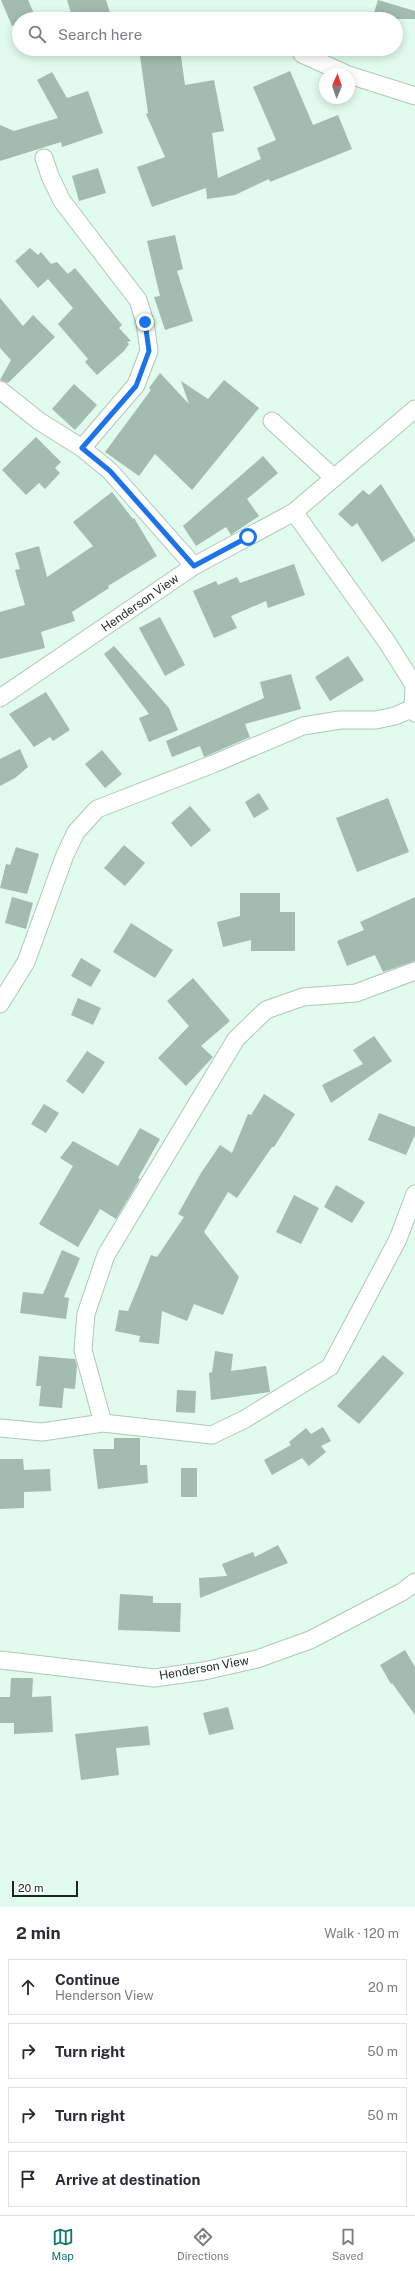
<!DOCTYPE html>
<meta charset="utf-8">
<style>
:root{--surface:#fff;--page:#f7f7f7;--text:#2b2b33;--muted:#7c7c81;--line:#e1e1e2;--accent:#0f766e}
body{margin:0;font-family:"Public Sans",sans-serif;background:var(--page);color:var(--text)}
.compass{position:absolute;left:319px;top:68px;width:36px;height:36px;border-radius:50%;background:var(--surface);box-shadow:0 2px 10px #0003;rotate:2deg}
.scale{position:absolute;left:12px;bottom:10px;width:66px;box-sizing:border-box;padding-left:4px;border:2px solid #1c2622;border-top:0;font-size:11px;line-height:14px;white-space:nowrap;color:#1c2622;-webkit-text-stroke:3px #fff;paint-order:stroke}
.stop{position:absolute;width:12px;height:12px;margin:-9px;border:3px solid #1a73e8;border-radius:50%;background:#fff}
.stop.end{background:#1a73e8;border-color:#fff;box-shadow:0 1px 4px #0008}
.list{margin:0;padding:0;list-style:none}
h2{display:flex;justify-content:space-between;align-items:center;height:52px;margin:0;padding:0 16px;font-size:17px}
h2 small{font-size:13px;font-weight:400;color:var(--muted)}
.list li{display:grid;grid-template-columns:26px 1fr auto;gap:12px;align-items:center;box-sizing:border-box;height:56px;margin:0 8px 8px;padding:0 8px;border:1px solid var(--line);border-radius:0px}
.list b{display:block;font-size:15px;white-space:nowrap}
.list p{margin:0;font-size:13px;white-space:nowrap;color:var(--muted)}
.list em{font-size:13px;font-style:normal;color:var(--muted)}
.icon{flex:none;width:22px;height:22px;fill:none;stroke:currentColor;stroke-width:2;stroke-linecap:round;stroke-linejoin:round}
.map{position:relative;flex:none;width:415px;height:1907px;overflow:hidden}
.search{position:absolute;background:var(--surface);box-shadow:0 2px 10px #0003;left:12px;right:12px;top:12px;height:44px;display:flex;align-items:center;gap:10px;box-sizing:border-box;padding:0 14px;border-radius:22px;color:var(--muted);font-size:15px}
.sheet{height:308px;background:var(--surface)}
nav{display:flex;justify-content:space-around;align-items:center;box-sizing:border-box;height:56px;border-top:1px solid var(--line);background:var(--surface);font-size:11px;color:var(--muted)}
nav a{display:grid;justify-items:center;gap:2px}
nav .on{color:var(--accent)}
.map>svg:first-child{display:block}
.building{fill:#a3bbb0}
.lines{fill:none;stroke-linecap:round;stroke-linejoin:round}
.street-casing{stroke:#aec7bc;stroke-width:19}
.street{stroke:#fff;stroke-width:17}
.route{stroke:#1a73e8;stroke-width:5}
.labels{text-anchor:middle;stroke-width:3;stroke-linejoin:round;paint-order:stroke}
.street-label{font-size:12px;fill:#1c2622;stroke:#fff}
</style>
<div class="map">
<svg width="415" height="1907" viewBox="0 0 415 1907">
<rect width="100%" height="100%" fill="#e1fbef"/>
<path class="building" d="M1,0H28L35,16L19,19V23L12,26Z
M67,0H106L112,19H73Z
M378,0L415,11V19H372Z
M139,49H180L185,85L214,80L224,131L212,133L218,178L261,159L257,148L276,140L253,87L290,71L313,125L338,115L352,149L270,182L269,179L235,195L207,199L206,188L152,207L137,167L165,157L146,114L148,113Z
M52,72L67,98L88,91L103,133L62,147L61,142L0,161V125L14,131L58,118L37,80Z
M98,168L106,193L79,201L72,176Z
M175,235L183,269L177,271L193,321L165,330L154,297L160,296L147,241Z
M30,248L38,255L41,252L51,264L57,262L68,274L75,268L122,325L119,328L131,341L127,342L129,344L124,351L97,375L85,362L88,359L58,324L73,308L48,279L38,288L15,261Z
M0,298L23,326L33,315L55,337L8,383L0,380L11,360L0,348Z
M160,373L189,404L181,381L208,399L224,380L259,408L192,490L155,454L139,476L105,452L151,390L149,388Z
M74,384L97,405L75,430L52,409Z
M36,437L61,462L55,468L60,473L45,489L39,483L26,495L2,470Z
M263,456L278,473L247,499L259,516L231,535L226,527L196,546L183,526Z
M381,484L415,539V541L382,562L357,523L352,527L338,514L363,490L369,495Z
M112,492L133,519L134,518L157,556L108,586L109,588L72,612L75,621L41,632L45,648L0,659V612L25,605L15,570L20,569L15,553L39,546L47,577L93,546L73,522Z
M294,564L305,595L268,608L266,601L231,616L237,628L214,638L193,591L216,581L218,585L237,577L240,583Z
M160,617L185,665L165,676L139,628Z
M114,646L169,708L178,730L149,742L139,718L149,714L104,654Z
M348,656L364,680L330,701L315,677Z
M291,674L301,709L245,724L250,737L204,757L200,746L172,757L166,741L264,698L260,682Z
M46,692L70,730L53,741L50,737L34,747L9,714Z
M20,749L28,767L15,778L0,786V759Z
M102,750L122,774L105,788L85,764Z
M259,793L269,809L254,818L245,802Z
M388,798L409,852L357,872L336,818Z
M190,806L211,830L191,847L171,823Z
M124,845L145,863L125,886L104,868Z
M16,847L39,854L27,894L0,888L6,864L10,865Z
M240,893H280V912H295V951H251V940L223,947L217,922L240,916Z
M12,897L33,903L26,929L5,923Z
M415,897V961L383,972L375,955L347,966L337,941L364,930L360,922Z
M131,923L173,950L155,978L113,952Z
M81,958L101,970L91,987L71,976Z
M193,978L230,1021L201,1046L213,1057L186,1086L158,1058L189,1026L167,1001Z
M78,998L101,1008L93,1025L71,1015Z
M374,1036L392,1061L331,1103L322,1085L363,1064L353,1050Z
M87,1051L105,1062L83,1094L66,1081Z
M264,1094L295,1114L274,1147H272L237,1198L228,1192L204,1232L239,1277L223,1315L194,1304L187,1321L162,1311L159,1344L139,1342L140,1336L115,1331L119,1310L128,1311L151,1255L157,1257L184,1217L178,1214L201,1173L220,1145L232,1153L248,1114L251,1115Z
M44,1104L59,1113L46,1133L31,1124Z
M379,1113L415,1127V1135L406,1155L368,1140Z
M140,1128L160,1139L138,1178L140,1179L116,1219L100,1209L78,1247L39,1224L73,1166L60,1158L73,1141L118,1166Z
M336,1185L365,1202L352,1223L324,1207Z
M294,1195L319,1208L301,1244L276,1232Z
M62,1250L80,1258L64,1297L69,1298L66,1319L20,1313L23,1292L43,1294Z
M215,1351L233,1354L231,1371L266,1366L270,1392L211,1400L209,1373L212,1372Z
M383,1355L404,1373L359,1424L337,1406Z
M39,1356L75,1359L77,1366L75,1389L64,1388L62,1408L39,1406L41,1386H36Z
M177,1390L196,1391L195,1413L176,1412Z
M323,1427L331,1441L321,1446L326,1452L309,1466L302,1458L272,1475L264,1460L291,1445L289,1442L306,1428L311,1434Z
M114,1438H140V1465H147L148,1483L98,1489L93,1449H114Z
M0,1459H23L24,1470L50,1469L51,1491L24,1492V1508L0,1509Z
M181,1468H197V1497H181Z
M278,1545L288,1563L200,1598L199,1578L227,1576L222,1564L253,1552L255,1557Z
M120,1594L153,1596V1603H181L180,1632L118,1630Z
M405,1650L415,1667V1715L392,1683L391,1684L380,1665Z
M11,1678H33L32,1697L51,1696L53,1732L14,1734V1723H0V1697H10Z
M228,1707L234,1729L209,1735L203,1713Z
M148,1726L150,1745L116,1748L119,1775L81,1780L75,1734Z"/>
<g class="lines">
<defs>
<path id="street" d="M302,54L346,74
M349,75L415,96
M44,158L50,176L62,201L138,300L145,322L149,351L136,385L82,448
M0,390L39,421L82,448L110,471L194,566
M272,421L334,478
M294,512L387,642L414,685L413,708L415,713
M0,698L194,566L294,512L415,409
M0,1004L26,962L65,855L76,832L97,809L213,764L303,726L340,720H376L395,716L413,708
M103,1423L83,1350L86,1314L106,1255L236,1039L266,1010L303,997L356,993L415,971
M0,1428L42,1432L103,1423L212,1435L245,1419L330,1367L398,1239L415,1194
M0,1660L154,1678L204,1671L257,1659L310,1640L402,1592L415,1582"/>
</defs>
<use href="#street" class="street-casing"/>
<use href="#street" class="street"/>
</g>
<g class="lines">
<path class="route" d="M145,322L149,351L136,386L82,448L110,471L194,566L248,537"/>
</g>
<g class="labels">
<g class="street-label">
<text transform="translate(140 603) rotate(-35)" y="4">Henderson View</text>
<text transform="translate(204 1668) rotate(-10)" y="4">Henderson View</text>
</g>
</g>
</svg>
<svg class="compass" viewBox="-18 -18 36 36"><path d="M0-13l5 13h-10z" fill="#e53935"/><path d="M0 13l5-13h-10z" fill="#7c7c81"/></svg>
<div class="scale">20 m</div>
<div class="stop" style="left:248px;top:537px"></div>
<div class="stop end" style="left:145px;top:322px"></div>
<div class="search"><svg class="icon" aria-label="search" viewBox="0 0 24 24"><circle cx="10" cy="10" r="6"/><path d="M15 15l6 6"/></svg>Search here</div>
</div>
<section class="sheet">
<h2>2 min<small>Walk · 120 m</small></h2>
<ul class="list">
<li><svg class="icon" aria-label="ahead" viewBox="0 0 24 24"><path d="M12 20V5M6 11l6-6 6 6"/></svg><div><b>Continue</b><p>Henderson View</p></div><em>20 m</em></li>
<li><svg class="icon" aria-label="right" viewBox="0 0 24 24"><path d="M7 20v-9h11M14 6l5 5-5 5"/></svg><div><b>Turn right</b></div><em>50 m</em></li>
<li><svg class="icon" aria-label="right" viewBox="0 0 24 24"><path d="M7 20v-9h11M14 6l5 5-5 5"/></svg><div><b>Turn right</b></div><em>50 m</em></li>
<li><svg class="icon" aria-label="arrive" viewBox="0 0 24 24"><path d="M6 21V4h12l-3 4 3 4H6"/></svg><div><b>Arrive at destination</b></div></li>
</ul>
</section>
<nav>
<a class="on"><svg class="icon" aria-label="map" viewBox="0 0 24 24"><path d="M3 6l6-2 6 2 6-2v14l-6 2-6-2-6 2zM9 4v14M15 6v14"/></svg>Map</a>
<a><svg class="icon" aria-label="directions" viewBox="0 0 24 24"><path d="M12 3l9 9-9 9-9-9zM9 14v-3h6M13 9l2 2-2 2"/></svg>Directions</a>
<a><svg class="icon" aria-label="saved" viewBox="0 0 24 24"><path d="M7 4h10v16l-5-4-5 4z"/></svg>Saved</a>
</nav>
